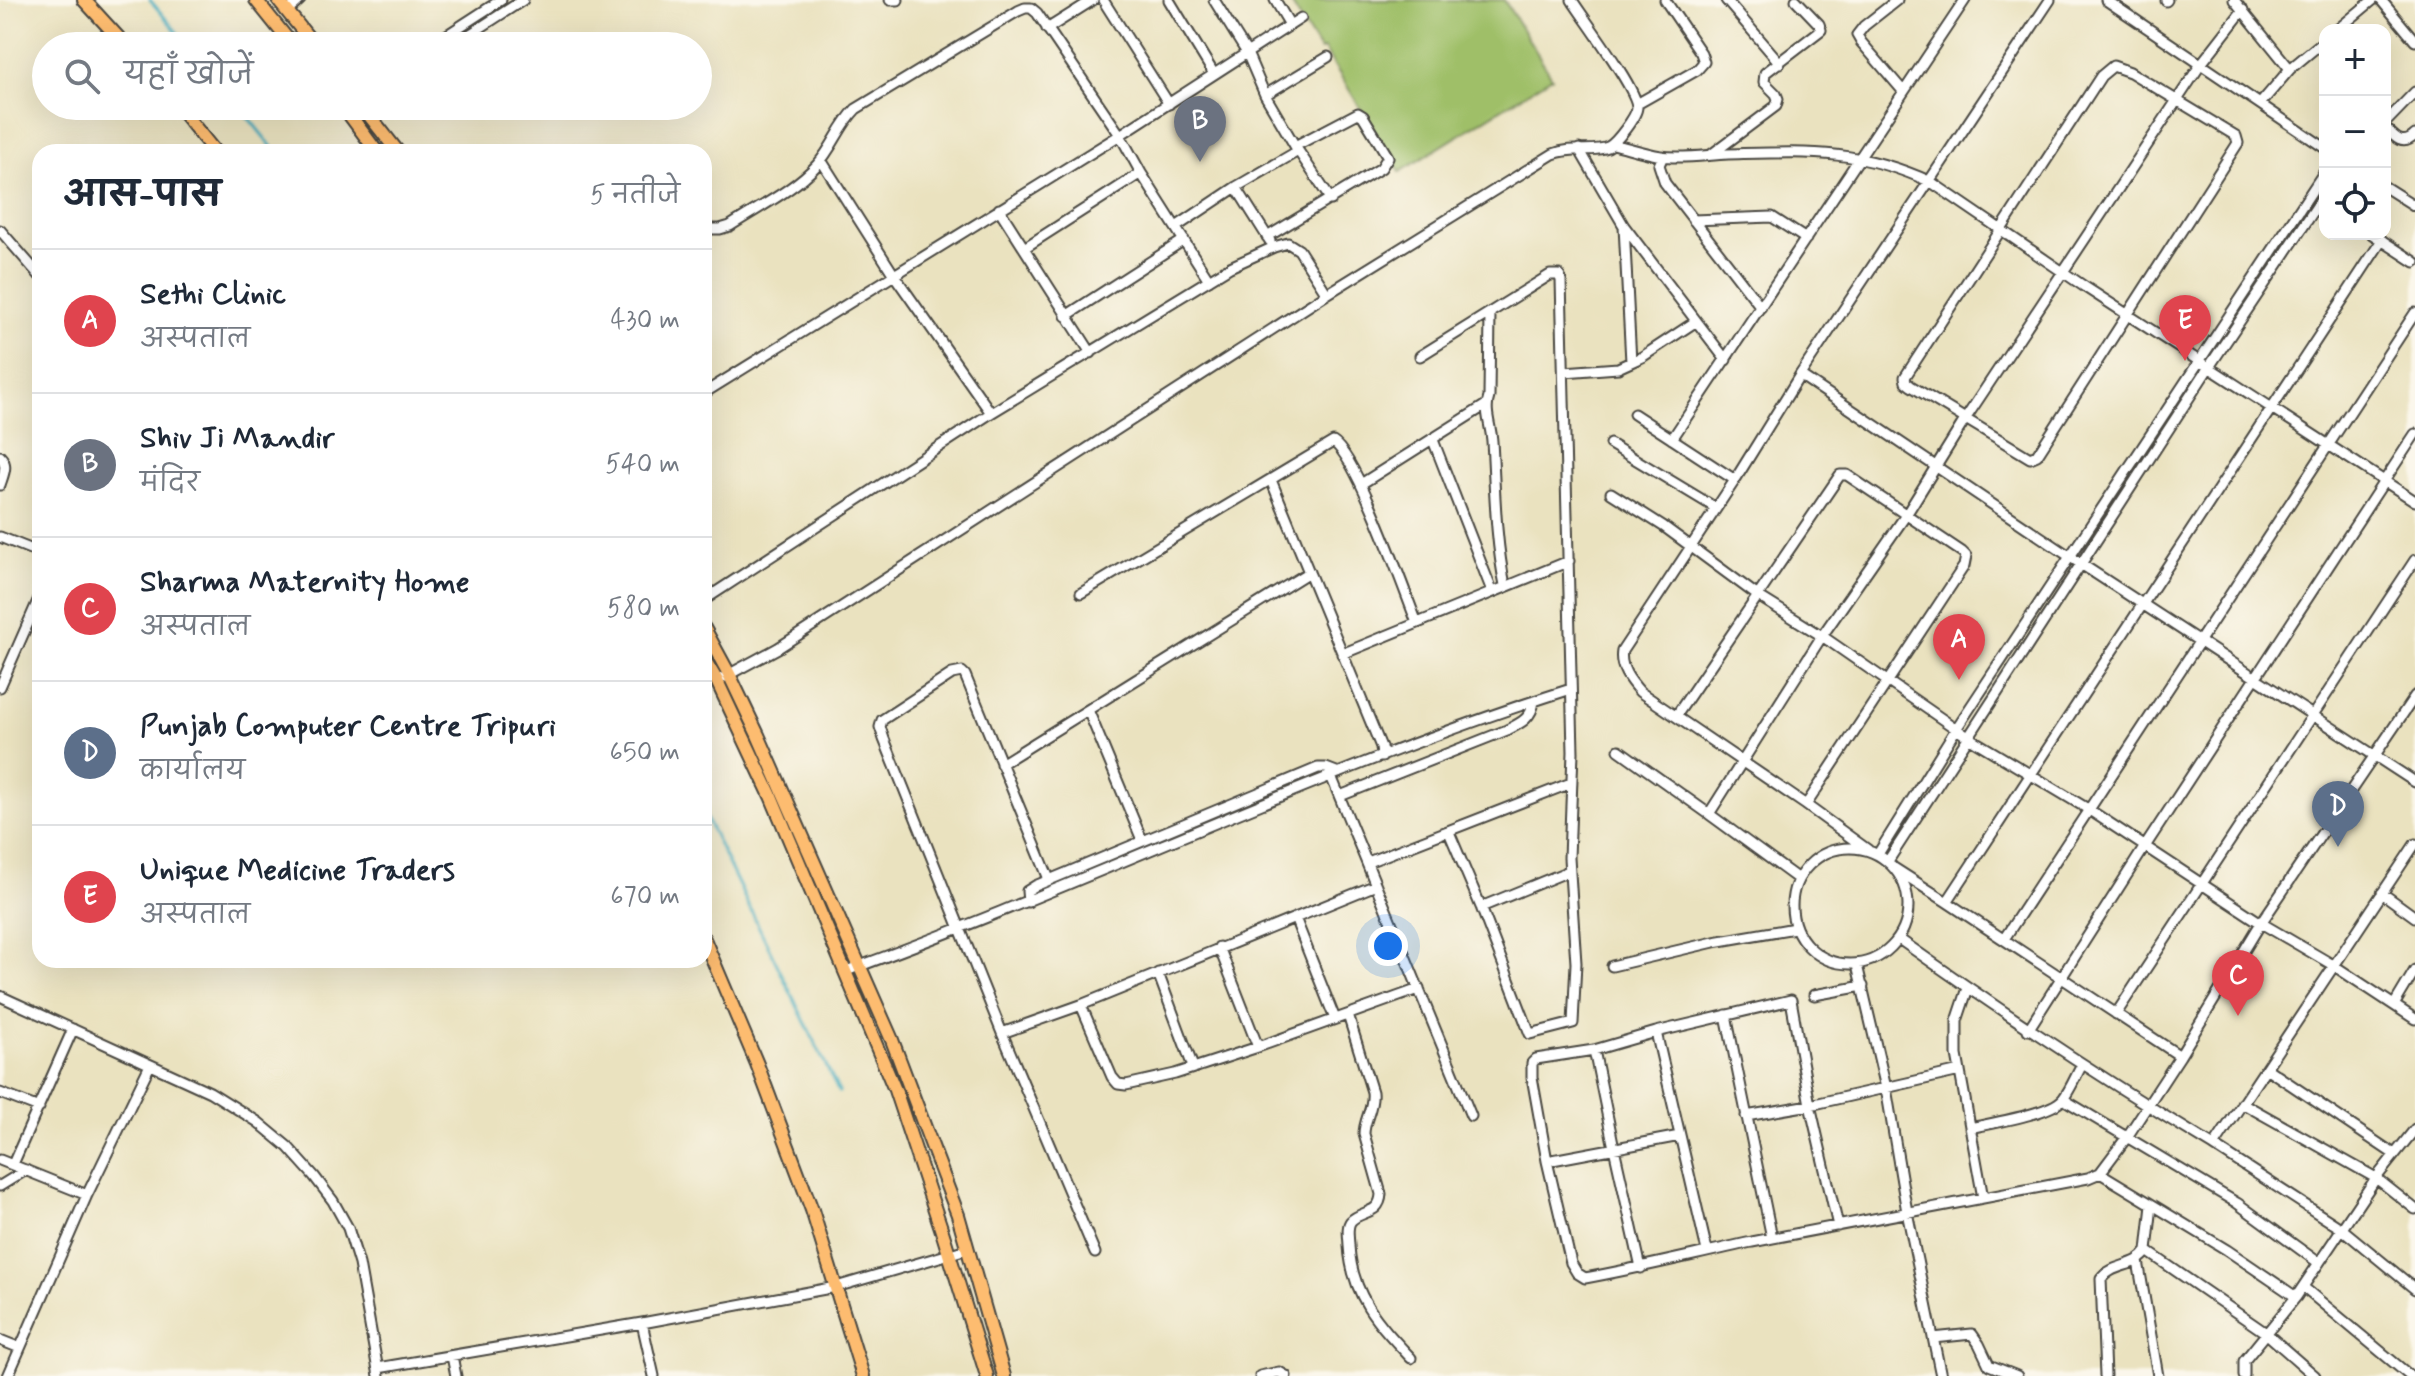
<!DOCTYPE html>
<html lang="hi">
<meta charset="utf-8">
<style>
:root{--surface:#fff;--page:#f2f2f3;--text:#1f2937;--muted:#747a83;--line:#e0e1e3;--accent:#0f766e}
body{margin:0;font-family:Mynerve,"Playpen Sans Deva",sans-serif;background:var(--page);color:var(--text)}
.controls{position:absolute;right:24px;top:24px;display:grid;overflow:hidden;border-radius:16px;box-shadow:0 8px 32px #0002}
.controls button{width:72px;height:72px;display:grid;place-items:center;padding:0;border:0;border-bottom:2px solid var(--line);background:var(--surface);color:var(--text);font:40px sans-serif}
.you{position:absolute;left:1388px;top:946px;width:28px;height:28px;margin:-20px;border:6px solid #fff;border-radius:50%;background:#1a73e8;box-shadow:0 0 0 12px #1a73e833}
.badge{display:grid;place-items:center;width:52px;height:52px;border-radius:50%;background:var(--accent);color:#fff;font-size:26px;font-weight:700}
.pin{position:absolute;translate:-50% -66px;filter:drop-shadow(0 2px 4px #0008)}
.pin::after{content:'';position:absolute;top:42px;width:28px;height:24px;background:inherit;clip-path:polygon(0 0,100% 0,50% 100%)}
.list{margin:0;padding:0;list-style:none}
h2{display:flex;justify-content:space-between;align-items:center;height:104px;margin:0;padding:0 32px;font-size:34px}
h2 small{font-size:26px;font-weight:400;color:var(--muted)}
.list li{display:grid;grid-template-columns:52px 1fr auto;gap:24px;align-items:center;box-sizing:border-box;height:144px;padding:0 32px;border-top:2px solid var(--line)}
.list b{display:block;font-size:30px;white-space:nowrap}
.list p{margin:0;font-size:26px;white-space:nowrap;color:var(--muted)}
.list em{font-size:26px;font-style:normal;color:var(--muted)}
.icon{flex:none;width:44px;height:44px;fill:none;stroke:currentColor;stroke-width:2;stroke-linecap:round;stroke-linejoin:round}
.map{position:relative;flex:none;width:2415px;height:1376px;overflow:hidden}
.search{position:absolute;background:var(--surface);box-shadow:0 8px 32px #0002;left:32px;top:32px;width:680px;height:88px;display:flex;align-items:center;gap:20px;box-sizing:border-box;padding:0 28px;border-radius:44px;color:var(--muted);font-size:30px}
.panel{position:absolute;background:var(--surface);box-shadow:0 8px 32px #0002;left:32px;top:144px;width:680px;height:824px;border-radius:24px}
.map>svg:first-child{display:block}
.green{fill:#9fbf68;stroke:#65754a;stroke-width:2}
.lines{fill:none;stroke-linecap:round;stroke-linejoin:round}
.stream{stroke:#3fabbe;stroke-width:3}
.minor-casing{stroke:#484641;stroke-width:13}
.major-casing{stroke:#484641;stroke-width:16}
.minor{stroke:#fff;stroke-width:9}
.major{stroke:#fdbc70;stroke-width:12}
</style>
<div class="map">
<svg width="2415" height="1376" viewBox="0 0 2415 1376">
<rect width="100%" height="100%" fill="#fbf7ec"/>
<filter id="ink" filterUnits="userSpaceOnUse"><feTurbulence type="fractalNoise" baseFrequency=".0125" numOctaves="2"/><feDisplacementMap in="SourceGraphic" scale="16" xChannelSelector="R" yChannelSelector="G"/><feConvolveMatrix kernelMatrix="1 2 1 2 8 2 1 2 1" color-interpolation-filters="sRGB"/></filter>
<filter id="wash" filterUnits="userSpaceOnUse"><feTurbulence type="fractalNoise" baseFrequency=".006" numOctaves="4" result="noise"/><feDisplacementMap in="SourceGraphic" scale="32" xChannelSelector="R" yChannelSelector="G"/><feGaussianBlur stdDeviation="1.8" result="paint"/><feColorMatrix in="noise" values="0 0 0 0 0 0 0 0 0 0 0 0 0 0 0 0 0 1.4 0 .05"/><feComposite in="paint" operator="in"/></filter>
<g filter="url(#wash)">
<rect width="100%" height="100%" fill="#eae2bf"/>
<path class="green" d="M1289,0H1504L1552,77L1400,172L1324,49L1320,50Z"/>
<g class="lines">
<path class="stream" d="M150,0L189,46
M239,106L276,152
M704,814L839,1092"/>
</g>
</g>
<g filter="url(#ink)">
<g class="lines">
<defs>
<path id="minor" d="M890,0H898
M1103,0L1169,104
M1169,0L1214,74
M1214,0L1247,53L1265,95L1295,146L1331,200
M1275,0L1290,25
M1726,0L1780,63
M1897,0L1864,26L1857,35L1861,42L1903,91
M2106,0L2325,148
M2234,0L2290,69
M2381,0L2415,41
M2166,1L2167,0
M288,11L300,0
M1047,29L1093,0
M2337,30L2373,0
M430,46L501,0
M452,46L523,0
M2113,66L2130,72L2236,136L2238,143L2037,455L2030,458L1911,386L1906,382L1905,377L2101,76Z
M1265,95L1328,57
M1637,104L1697,70L1704,62L1701,53L1665,0
M2260,104L2290,69L2325,40
M2385,123L2415,92
M2385,127C2395,138 2403,147 2415,135
M1613,144C1629,148 1645,153 1661,156C1682,159 1706,155 1728,154C1806,152 1857,148 1931,182L2085,287L2415,501
M1579,149L1624,226L1726,360
M1712,154L1776,106L1778,99L1776,94L1764,82L1765,73L1821,30L1819,24L1796,0
M1663,156L1659,165L1665,183L1761,307
M821,160L894,275L991,413
M1236,187L1270,241
M2385,187L2415,206
M999,209L1091,353
M1693,220L1772,217L1806,239
M1624,226L1631,362
M1176,227L1236,187L1298,151
M704,229H720L730,226C759,207 794,190 817,165C833,148 839,126 856,109L1018,11L1025,8H1031L1037,13L1120,135L1141,173L1209,280
M0,230L40,276
M2372,234L2415,262
M1267,237L1381,168L1388,157L1363,116L1358,113L1295,146
M1024,248L1141,173
M1490,313L1489,397C1484,411 1491,426 1492,441C1495,489 1495,538 1505,585
M1066,316L1184,240
M1420,356L1550,275H1559L1561,280L1573,752L1569,858L1576,963L1573,1023L1530,1034L1481,907L1449,832
M1564,372L1618,368L1642,357L1695,322
M1800,375L2081,564L2415,782
M704,393L1120,135L1301,18
M1634,414L1735,480
M1672,439L1965,0
M1433,440L1492,591
M1610,444L1716,508
M0,456C9,465 3,475 0,485
M1271,480L1381,747L1382,757
M1361,484L1486,405
M1611,493L1663,526L1758,596L1822,636L1968,737L2088,809L2261,923L2333,965L2415,1019
M0,537L40,553
M1081,593L1333,442C1357,456 1404,590 1417,623
M704,600L991,413L1230,267L1274,247L1288,243L1299,250L1327,294
M1342,654L1569,561
M717,681L778,648L1327,294L1553,154C1573,146 1593,153 1608,147C1616,143 1637,116 1637,107C1637,89 1584,19 1572,0
M0,687L40,596
M1088,710L1142,840
M1676,716L1840,475H1847L1962,552L1966,556L1964,566L1806,805
M1619,750L1709,814
M1001,764L1309,572
M1331,776L1471,1116
M1340,796L1507,730C1521,723 1532,718 1534,701
M1792 906a58 58 0 1 1 116 0a58 58 0 1 1-116 0Z
M1868,850L1806,805L1640,692C1630,681 1619,667 1622,651L1735,480L1800,375L2050,0
M1878,854L1956,729L2325,171
M1888,861L2209,367L2325,194
M1368,862L1571,783
M1894,868L1947,902L2382,240
M1049,879L965,675L962,672L952,674L882,720L880,727L884,739L1002,1033L1095,1253
M1798,879L1709,814L1822,636L1906,515L1966,418L2201,64L2243,10
M2382,893L2415,917
M1028,902L1027,891L1035,886L1318,768H1326L1339,773
M1947,902L2180,1056
M1481,907L1569,871
M1295,918L1335,1019
M1899,939C2002,1012 2106,1081 2214,1146L2415,844
M2004,939L2415,313
M1219,947L1258,1047
M1857,965L1886,1088L1907,1212L1941,1376
M1612,966L1714,942L1795,928
M846,971C1090,883 1324,767 1571,689
M1158,973L1193,1067
M1968,988L1957,1021V1055L1983,1198
M1814,995L1863,986
M0,996L210,1092L258,1122L288,1147L314,1176L333,1201L348,1228L359,1264L379,1376
M1081,1005L1112,1077L1118,1084L1126,1085L1175,1074L1258,1047L1419,989
M2394,1005L2415,970
M2116,1014L2415,560
M1348,1015L1372,1092C1374,1108 1364,1119 1364,1134L1381,1194C1380,1215 1361,1210 1351,1221C1346,1227 1349,1238 1349,1246C1352,1296 1378,1323 1411,1358
M1726,1015L1772,1238
M2028,1030L2144,848L2415,434
M1656,1032L1707,1251
M1002,1033L1081,1005L1376,885
M1594,1050L1614,1148L1641,1268
M2266,1068L2394,1154
M0,1093L39,1108
M2063,1099L2237,1203L2319,1263
M2242,1103L2376,1178L2415,1209
M1746,1116L1810,1105L1960,1071
M1970,1128C1991,1123 2050,1114 2063,1099C2071,1089 2076,1075 2082,1065
M2214,1146L2342,1229L2415,1289
M0,1160L87,1195
M1547,1161L1680,1136
M13,1164L73,1029
M2100,1173L2227,1250L2296,1297
M0,1186L26,1170
M1838,1226L1810,1105L1791,1000L1656,1032L1594,1050L1536,1059L1532,1063V1077L1547,1161L1571,1263L1577,1273L1585,1278C1641,1268 1696,1254 1752,1242C1864,1220 1976,1199 2088,1178L2100,1173L2127,1137L2180,1056L2261,923L2415,696
M2147,1251L2266,1333L2315,1376
M2138,1261L2158,1376
M2303,1287L2410,1376
M642,1323L654,1376
M1933,1338L1972,1334L1979,1344L1989,1365L2017,1376
M0,1340L20,1348
M452,1356L456,1376
M378,1368L642,1323L836,1287L967,1249
M8,1376L87,1195L150,1065
M1260,1376L1279,1372L1286,1376
M2105,1376L2101,1279C2112,1263 2137,1268 2147,1251L2152,1205
M2244,1376V1361L2296,1297L2376,1178L2415,1129"/>
<path id="major" d="M84,0L126,46
M256,0L293,46
M278,0L315,46
M178,106L215,152
M343,106L377,152
M362,106L398,152
M704,628L729,674L758,735L892,1040L958,1215L1004,1376
M704,659L717,681L771,796L895,1090L941,1228L987,1376
M704,939L757,1064L812,1210L863,1376"/>
</defs>
<use href="#minor" class="minor-casing"/>
<use href="#major" class="major-casing"/>
<use href="#minor" class="minor"/>
<use href="#major" class="major"/>
</g>
</g>
</svg>
<div class="controls">
<button>+</button>
<button>−</button>
<button><svg class="icon" aria-label="locate" viewBox="0 0 24 24"><circle cx="12" cy="12" r="6"/><path d="M12 2v4M12 18v4M2 12h4M18 12h4"/></svg></button>
</div>
<div class="you"></div>
<div class="pin badge" style="left:1959px;top:680px;background:#e0444e">A</div>
<div class="pin badge" style="left:1200px;top:162px;background:#6b7280">B</div>
<div class="pin badge" style="left:2238px;top:1016px;background:#e0444e">C</div>
<div class="pin badge" style="left:2338px;top:847px;background:#5c6f8a">D</div>
<div class="pin badge" style="left:2185px;top:361px;background:#e0444e">E</div>
<div class="search"><svg class="icon" aria-label="search" viewBox="0 0 24 24"><circle cx="10" cy="10" r="6"/><path d="M15 15l6 6"/></svg>यहाँ खोजें</div>
<section class="panel">
<h2>आस-पास<small>5 नतीजे</small></h2>
<ul class="list">
<li><span class="badge" style="background:#e0444e">A</span><div><b>Sethi Clinic</b><p>अस्पताल</p></div><em>430 m</em></li>
<li><span class="badge" style="background:#6b7280">B</span><div><b>Shiv Ji Mandir</b><p>मंदिर</p></div><em>540 m</em></li>
<li><span class="badge" style="background:#e0444e">C</span><div><b>Sharma Maternity Home</b><p>अस्पताल</p></div><em>580 m</em></li>
<li><span class="badge" style="background:#5c6f8a">D</span><div><b>Punjab Computer Centre Tripuri</b><p>कार्यालय</p></div><em>650 m</em></li>
<li><span class="badge" style="background:#e0444e">E</span><div><b>Unique Medicine Traders</b><p>अस्पताल</p></div><em>670 m</em></li>
</ul>
</section>
</div>
